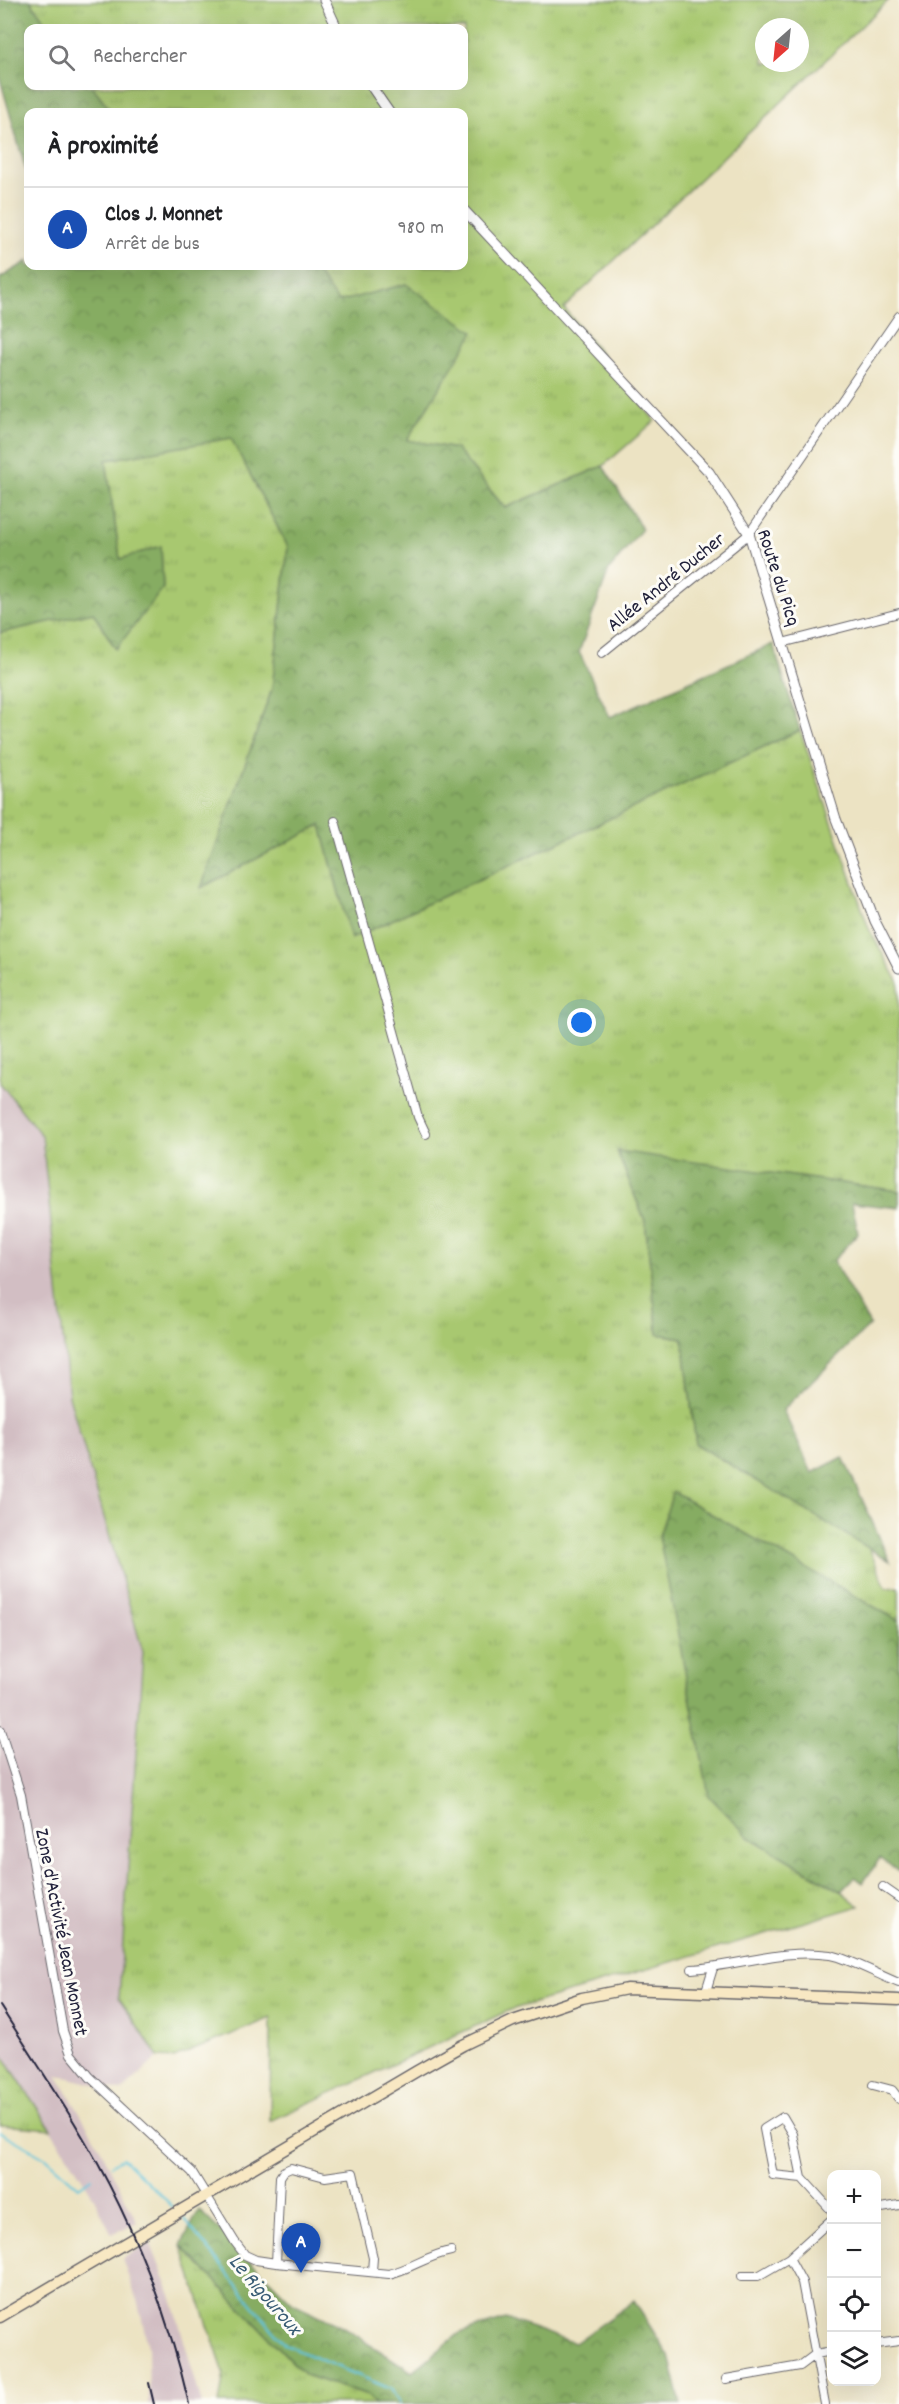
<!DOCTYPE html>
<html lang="fr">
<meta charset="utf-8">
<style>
:root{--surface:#fff;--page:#f2f2f2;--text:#202124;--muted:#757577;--line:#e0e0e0;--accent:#d93025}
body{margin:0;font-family:Dekko,sans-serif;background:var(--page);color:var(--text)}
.controls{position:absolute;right:18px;bottom:18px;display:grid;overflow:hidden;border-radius:12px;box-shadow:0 6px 24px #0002}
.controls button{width:54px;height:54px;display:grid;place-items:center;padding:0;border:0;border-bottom:2px solid var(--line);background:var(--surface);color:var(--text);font:30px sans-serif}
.compass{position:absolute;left:755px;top:18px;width:54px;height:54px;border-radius:50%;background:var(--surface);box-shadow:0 6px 24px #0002;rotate:207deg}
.you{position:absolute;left:582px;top:1023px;width:21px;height:21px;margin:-15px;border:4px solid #fff;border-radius:50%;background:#1a73e8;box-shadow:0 0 0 9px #1a73e833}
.badge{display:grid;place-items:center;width:39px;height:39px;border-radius:50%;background:var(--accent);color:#fff;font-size:20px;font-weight:700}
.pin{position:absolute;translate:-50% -50px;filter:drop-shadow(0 2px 3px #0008)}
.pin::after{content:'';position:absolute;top:32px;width:21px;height:18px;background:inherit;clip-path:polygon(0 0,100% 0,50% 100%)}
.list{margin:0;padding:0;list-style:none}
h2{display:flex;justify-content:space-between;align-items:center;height:78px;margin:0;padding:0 24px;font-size:26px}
h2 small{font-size:20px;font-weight:400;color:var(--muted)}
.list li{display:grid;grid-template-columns:39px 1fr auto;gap:18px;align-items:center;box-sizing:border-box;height:84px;padding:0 24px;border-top:2px solid var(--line)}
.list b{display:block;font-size:22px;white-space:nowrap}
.list p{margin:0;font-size:20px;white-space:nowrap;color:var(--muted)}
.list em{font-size:20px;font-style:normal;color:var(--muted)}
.icon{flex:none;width:33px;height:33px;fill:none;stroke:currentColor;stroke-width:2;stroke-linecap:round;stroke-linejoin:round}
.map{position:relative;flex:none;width:899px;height:2404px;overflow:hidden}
.search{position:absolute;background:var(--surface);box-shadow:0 6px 24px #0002;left:24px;top:24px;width:444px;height:66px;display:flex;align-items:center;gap:15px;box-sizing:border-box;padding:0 21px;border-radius:12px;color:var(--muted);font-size:22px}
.panel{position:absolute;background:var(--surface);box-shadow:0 6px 24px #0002;left:24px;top:108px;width:444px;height:162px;border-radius:12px}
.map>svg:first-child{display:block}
.industrial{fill:#d2bec3}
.grass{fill:url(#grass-tufts);stroke:#657556;stroke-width:1.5;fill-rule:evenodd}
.forest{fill:url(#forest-crowns);stroke:#54674e;stroke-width:1.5}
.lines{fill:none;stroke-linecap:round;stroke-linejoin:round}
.stream{stroke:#60c5dd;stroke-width:2}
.minor-casing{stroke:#69666b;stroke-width:10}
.tertiary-casing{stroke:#69666b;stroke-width:11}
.secondary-casing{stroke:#69666b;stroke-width:13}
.minor{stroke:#fff;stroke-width:8}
.tertiary{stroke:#fff;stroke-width:9}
.secondary{stroke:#f8e8c3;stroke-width:10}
.rail{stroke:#22223b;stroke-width:2}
.labels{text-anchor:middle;stroke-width:6;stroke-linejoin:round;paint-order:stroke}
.street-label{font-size:20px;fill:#22223b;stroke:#fdfcf7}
.water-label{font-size:21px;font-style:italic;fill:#385b74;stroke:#fdfcf7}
</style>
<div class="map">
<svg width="899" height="2404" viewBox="0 0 899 2404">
<defs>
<pattern id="grass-tufts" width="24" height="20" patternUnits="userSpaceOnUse" patternTransform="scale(1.5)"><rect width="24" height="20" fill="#a8c870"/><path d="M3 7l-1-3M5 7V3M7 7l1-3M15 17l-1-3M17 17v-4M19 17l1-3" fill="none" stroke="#90ac62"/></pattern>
<pattern id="forest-crowns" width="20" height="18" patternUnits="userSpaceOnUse" patternTransform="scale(1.5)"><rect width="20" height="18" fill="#86ac62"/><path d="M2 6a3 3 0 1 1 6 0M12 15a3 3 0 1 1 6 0" fill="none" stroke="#6d8c52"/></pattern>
</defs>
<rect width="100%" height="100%" fill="#fdfcf7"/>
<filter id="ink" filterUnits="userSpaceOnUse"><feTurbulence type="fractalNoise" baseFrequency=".0167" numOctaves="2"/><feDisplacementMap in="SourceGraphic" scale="12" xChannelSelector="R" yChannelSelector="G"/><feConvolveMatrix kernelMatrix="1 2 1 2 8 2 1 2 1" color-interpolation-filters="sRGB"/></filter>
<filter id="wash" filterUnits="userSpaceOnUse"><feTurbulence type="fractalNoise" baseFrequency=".008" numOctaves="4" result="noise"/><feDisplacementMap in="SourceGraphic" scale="24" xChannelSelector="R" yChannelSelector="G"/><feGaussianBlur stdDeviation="1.35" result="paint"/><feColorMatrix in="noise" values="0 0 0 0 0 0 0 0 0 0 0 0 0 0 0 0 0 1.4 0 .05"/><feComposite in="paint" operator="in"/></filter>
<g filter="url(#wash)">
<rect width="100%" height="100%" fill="#ece3c3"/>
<path class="industrial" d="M0,1083L42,1136L69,1396L143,1652L119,1998L158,2057L122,2091L57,2075L98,2144L137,2222L112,2234L89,2189L0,2051Z
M150,2242L171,2295L202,2404H149L148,2346L138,2303L122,2259Z"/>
<path class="grass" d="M889,0L564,308L655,421L603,466L505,508L456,449L407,440L406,284L338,302L312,266H464V112H112L92,86H464V28H50L29,1ZM764,27H800V63H764Z
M231,438L288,547L272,689L202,887L321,825L351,939L800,730L869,929L899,983V1191L617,1152L645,1221L658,1334L683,1338L696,1444L869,1548L886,1588L899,1587V1621L674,1493L659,1536L749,1837L841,1891L859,1906L510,2010L270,2121L271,2018L174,2058L158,2057L119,1998L143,1652L69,1396L42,1136L0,1083V633L93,612L115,648L163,588L161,547L120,560L106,460Z
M0,2051L51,2129L0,2125Z
M181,2245L305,2375L368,2396L375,2404H219L224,2373Z"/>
<path class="forest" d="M0,0H30L50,28H28V86H92L112,112H28V178L0,79Z
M28,261V266H312L338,302L406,284L474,332L407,440L456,449L505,508L603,466L642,529L609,570L579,652L610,717L773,644L800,730L351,939L321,825L201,888L272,689L288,547L231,438L106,460L120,559L161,546L163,588L116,649L93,612L0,633V278Z
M617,1151L899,1191V1208L852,1203L858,1233L833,1261L870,1325L783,1410L812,1473L843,1457L890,1561L696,1444L683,1338L658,1334L645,1221Z
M673,1492L899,1621V1872L880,1858L863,1883L855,1877L841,1891L749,1837L709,1796L659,1536Z
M199,2210L293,2303L345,2328L412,2372L460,2333L506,2319L575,2343L634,2301L669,2356L681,2404H375L368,2396L305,2375L181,2245Z"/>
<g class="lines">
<path class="stream" d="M0,2132L46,2158L79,2187L91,2178
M111,2165L123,2158L173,2207
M184,2219L285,2345L391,2389L400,2404"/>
</g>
</g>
<g filter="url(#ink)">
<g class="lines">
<defs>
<path id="minor" d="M782,643L899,613
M602,653L749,534L899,316
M335,821L418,1117L426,1134
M0,1730L21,1795L63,2031L71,2054L90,2077L192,2172L235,2242L245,2255L256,2260L276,2263L389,2274C411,2269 428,2255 451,2251
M883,1887L899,1898
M692,1969C738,1966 783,1948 830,1955C848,1958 881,1976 899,1983
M706,1991L713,1968
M873,2085L892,2090L899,2099
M802,2178L773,2175L764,2129L783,2117L793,2134L802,2178L832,2211
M876,2209L899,2205
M276,2263L280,2177L284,2171L291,2168L325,2177L353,2173L373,2258L372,2271
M742,2276H758L789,2258
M876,2344L899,2341
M726,2379L800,2366L816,2354L832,2351
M825,2404L802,2282L789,2258L832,2219"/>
<path id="tertiary" d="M324,0L337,28
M371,86L389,112
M464,210L709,472L749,534L836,819L875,921L899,968"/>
<path id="secondary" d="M0,2317L417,2071L463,2045L513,2021L582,1998L627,1989L899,2000"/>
</defs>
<use href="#minor" class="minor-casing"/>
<use href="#tertiary" class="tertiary-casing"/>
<use href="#secondary" class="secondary-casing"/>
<use href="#minor" class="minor"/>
<use href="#tertiary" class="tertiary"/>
<use href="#secondary" class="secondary"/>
<path class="rail" d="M0,2006C25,2045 50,2083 74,2122C127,2209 166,2305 189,2404
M149,2383L154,2404"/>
</g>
</g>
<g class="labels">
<g class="street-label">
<text transform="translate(780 577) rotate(72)" y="7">Route du Picq</text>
<text transform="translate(665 581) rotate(-39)" y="7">Allée André Ducher</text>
<text transform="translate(63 1932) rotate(79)" y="7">Zone d'Activité Jean Monnet</text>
</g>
<g class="water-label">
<text transform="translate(266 2294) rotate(49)" y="7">Le Rigouroux</text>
</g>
</g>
</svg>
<div class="controls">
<button>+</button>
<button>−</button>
<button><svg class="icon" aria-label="locate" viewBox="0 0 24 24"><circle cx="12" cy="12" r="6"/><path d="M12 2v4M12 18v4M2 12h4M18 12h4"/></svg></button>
<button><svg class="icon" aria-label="layers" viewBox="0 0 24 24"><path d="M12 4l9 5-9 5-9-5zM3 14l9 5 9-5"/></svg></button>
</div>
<svg class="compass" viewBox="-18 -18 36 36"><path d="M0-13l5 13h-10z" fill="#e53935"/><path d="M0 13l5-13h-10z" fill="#757577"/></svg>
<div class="you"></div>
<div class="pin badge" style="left:301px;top:2273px;background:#1a4fb4">A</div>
<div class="search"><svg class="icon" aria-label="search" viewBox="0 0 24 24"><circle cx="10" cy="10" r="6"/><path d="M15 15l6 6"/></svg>Rechercher</div>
<section class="panel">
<h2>À proximité<small></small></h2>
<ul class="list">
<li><span class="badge" style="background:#1a4fb4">A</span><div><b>Clos J. Monnet</b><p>Arrêt de bus</p></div><em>980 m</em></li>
</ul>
</section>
</div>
